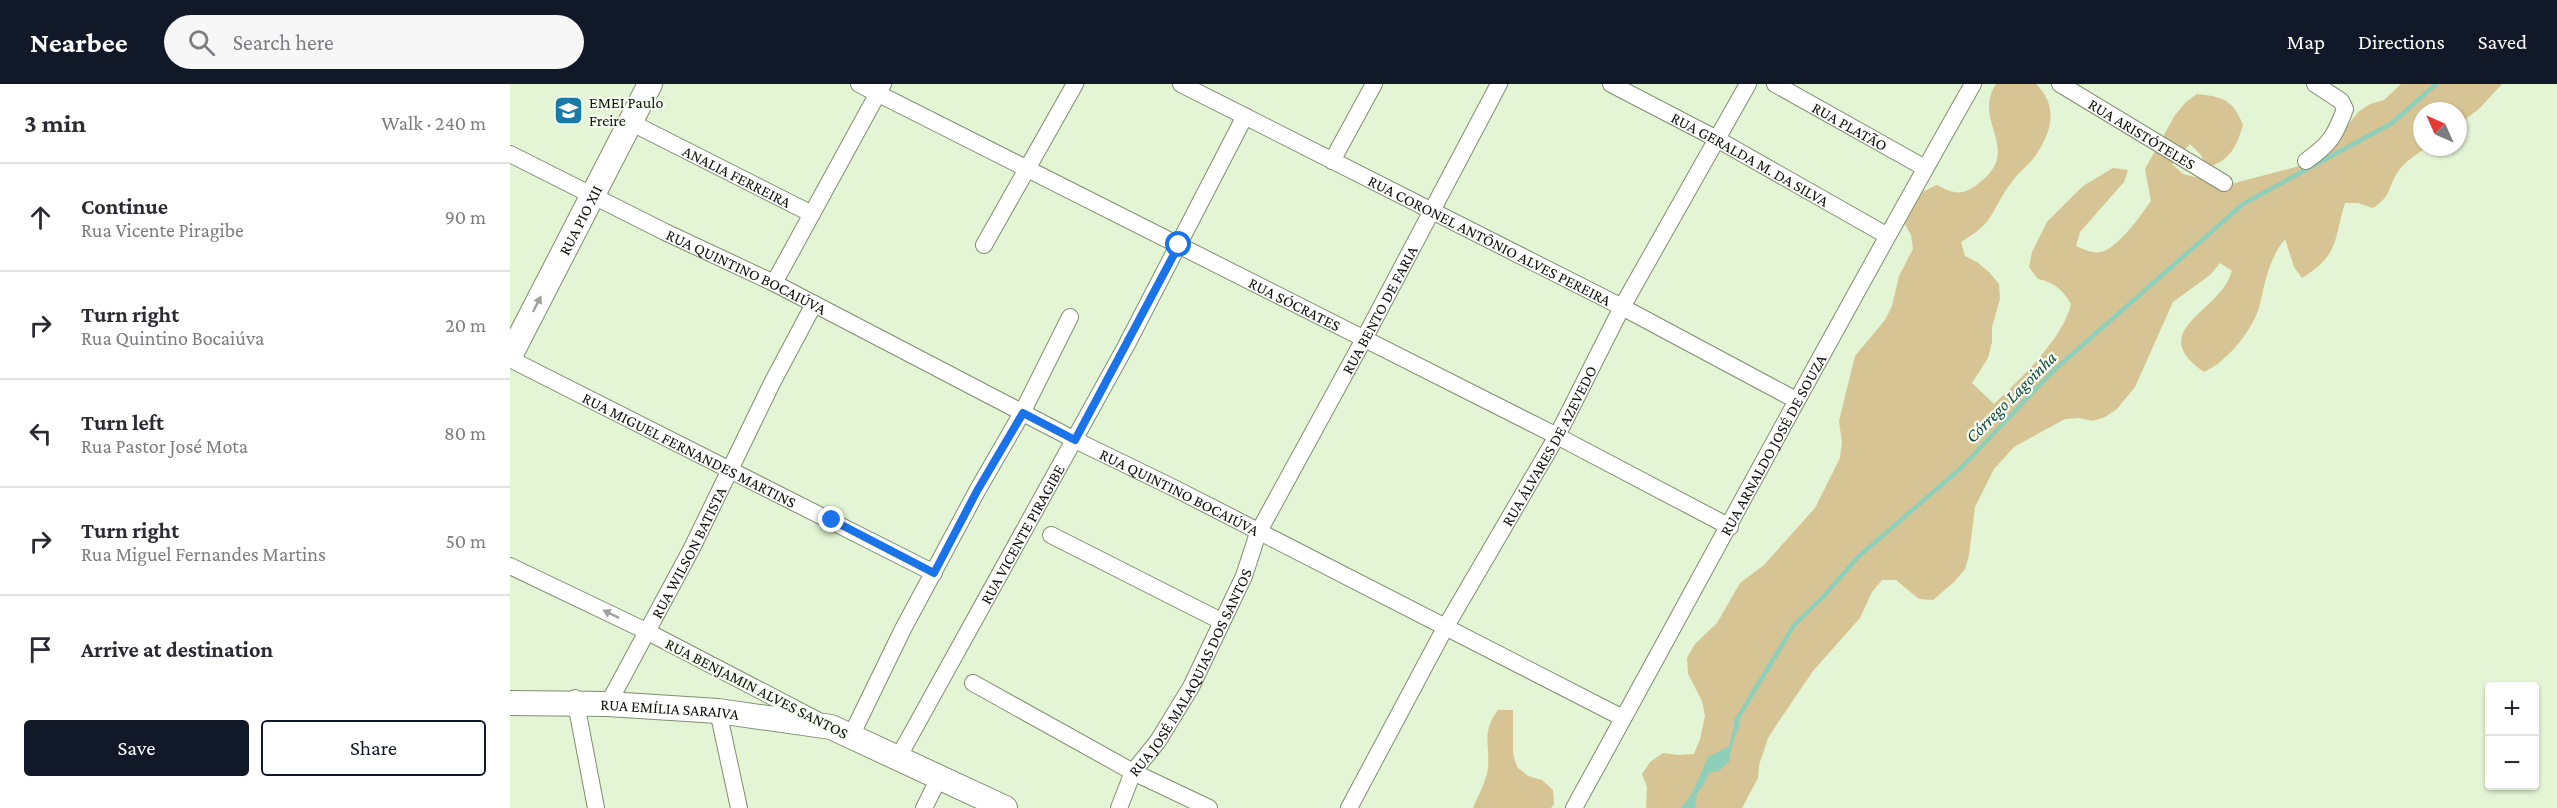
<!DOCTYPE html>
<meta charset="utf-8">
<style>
:root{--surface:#fff;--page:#f7f7f7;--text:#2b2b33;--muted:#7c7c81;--line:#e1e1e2;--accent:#111827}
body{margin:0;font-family:"Crimson Pro",serif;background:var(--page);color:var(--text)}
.controls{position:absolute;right:18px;bottom:18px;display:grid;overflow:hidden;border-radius:6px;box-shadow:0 2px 4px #0004}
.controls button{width:54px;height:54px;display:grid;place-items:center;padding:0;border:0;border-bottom:2px solid var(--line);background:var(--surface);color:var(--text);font:30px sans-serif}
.compass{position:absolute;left:1903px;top:18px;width:54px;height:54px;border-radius:50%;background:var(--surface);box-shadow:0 2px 4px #0004;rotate:315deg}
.stop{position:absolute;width:18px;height:18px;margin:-14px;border:4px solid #1a73e8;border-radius:50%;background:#fff}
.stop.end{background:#1a73e8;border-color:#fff;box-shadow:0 2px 6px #0008}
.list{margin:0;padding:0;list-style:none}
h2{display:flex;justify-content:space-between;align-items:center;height:78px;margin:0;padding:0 24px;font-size:26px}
h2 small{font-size:20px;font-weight:400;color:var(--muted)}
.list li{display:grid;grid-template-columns:39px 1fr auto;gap:18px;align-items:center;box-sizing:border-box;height:108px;padding:0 24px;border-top:2px solid var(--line)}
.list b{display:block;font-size:22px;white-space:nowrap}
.list p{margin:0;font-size:20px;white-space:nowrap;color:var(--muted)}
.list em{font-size:20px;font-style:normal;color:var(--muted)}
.actions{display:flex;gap:12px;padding:18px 24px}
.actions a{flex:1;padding:14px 0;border:2px solid var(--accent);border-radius:6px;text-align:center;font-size:21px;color:var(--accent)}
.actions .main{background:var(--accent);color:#fff}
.icon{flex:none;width:33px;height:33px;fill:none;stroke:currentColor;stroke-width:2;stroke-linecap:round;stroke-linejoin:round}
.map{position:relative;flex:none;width:2047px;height:724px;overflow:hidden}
header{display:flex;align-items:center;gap:36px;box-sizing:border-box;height:84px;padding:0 30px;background:var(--accent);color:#fff}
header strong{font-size:28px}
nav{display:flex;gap:33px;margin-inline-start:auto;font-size:21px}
.search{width:420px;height:54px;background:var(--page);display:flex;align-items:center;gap:15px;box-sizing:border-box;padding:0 21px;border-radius:33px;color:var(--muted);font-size:22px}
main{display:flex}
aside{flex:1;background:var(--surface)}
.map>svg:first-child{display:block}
.green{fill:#d6c494}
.water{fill:#8fcfba}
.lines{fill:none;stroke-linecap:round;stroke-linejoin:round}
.stream{stroke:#8fcfba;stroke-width:4.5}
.street-casing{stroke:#7e8e70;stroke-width:18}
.secondary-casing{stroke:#7e8e70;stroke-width:26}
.street{stroke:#fff;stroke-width:16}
.secondary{stroke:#fff;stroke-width:24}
.oneway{fill:#9fa19d}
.route{stroke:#1a73e8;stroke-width:8}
.labels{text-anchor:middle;stroke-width:4.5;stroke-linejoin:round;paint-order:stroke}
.poi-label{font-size:16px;fill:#0e1409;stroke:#f7fef1;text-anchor:start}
.street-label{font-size:16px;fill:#0e1409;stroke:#f7fef1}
.water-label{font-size:18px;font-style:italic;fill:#0f4639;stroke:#f7fef1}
</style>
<header>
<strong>Nearbee</strong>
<div class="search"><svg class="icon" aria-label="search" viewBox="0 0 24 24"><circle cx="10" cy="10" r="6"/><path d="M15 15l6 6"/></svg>Search here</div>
<nav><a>Map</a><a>Directions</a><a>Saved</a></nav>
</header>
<main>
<aside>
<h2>3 min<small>Walk · 240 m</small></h2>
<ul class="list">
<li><svg class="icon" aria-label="ahead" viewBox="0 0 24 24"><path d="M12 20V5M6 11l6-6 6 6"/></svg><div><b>Continue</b><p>Rua Vicente Piragibe</p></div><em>90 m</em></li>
<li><svg class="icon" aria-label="right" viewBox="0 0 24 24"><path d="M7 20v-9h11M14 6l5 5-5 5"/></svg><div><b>Turn right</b><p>Rua Quintino Bocaiúva</p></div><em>20 m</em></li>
<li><svg class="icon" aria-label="left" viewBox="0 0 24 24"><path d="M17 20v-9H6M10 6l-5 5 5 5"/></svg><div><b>Turn left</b><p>Rua Pastor José Mota</p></div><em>80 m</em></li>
<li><svg class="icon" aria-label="right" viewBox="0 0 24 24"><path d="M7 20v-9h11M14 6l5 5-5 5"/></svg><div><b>Turn right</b><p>Rua Miguel Fernandes Martins</p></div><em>50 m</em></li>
<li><svg class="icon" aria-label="arrive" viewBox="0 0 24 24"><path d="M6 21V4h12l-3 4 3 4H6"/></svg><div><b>Arrive at destination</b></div></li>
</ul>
<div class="actions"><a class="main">Save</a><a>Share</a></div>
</aside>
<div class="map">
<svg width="2047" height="724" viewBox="0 0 2047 724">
<rect width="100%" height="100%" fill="#e3f5d4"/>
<path class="green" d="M1486,0H1526C1550,23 1541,51 1523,75C1516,83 1507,90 1501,99C1480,127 1486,138 1451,158L1455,172L1467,178L1479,188L1489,200L1490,215L1482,243V258L1478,274L1462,299L1484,320C1510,295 1553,255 1561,220C1552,205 1545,199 1528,195L1519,183L1522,168L1537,138L1573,102L1603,84L1618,86L1614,98L1570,148L1566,162C1575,166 1585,171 1594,167C1611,160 1631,131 1641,117L1635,85L1665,31L1676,18L1687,10C1714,13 1723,16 1733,41C1726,64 1720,76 1697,84L1691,71L1680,60L1662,80L1673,90L1717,101L1793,81L1829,53L1848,28L1860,20L1874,16L1891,0H1992L1970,24L1948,41V27H1912V63H1917C1907,70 1894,78 1887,89C1877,106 1882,111 1863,124L1848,119H1835C1823,158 1830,170 1792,194L1784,183L1775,155C1760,173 1755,197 1750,220C1744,245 1717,278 1694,288C1639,250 1698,231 1716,200C1719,196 1720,191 1722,187L1710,179L1700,191L1663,218L1625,303L1607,325L1595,333L1583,337L1569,334L1555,335L1504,363L1484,385L1465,423L1459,471L1455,485L1444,498L1423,516L1409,515L1386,496H1372L1362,508L1350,534L1303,587L1265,643L1258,654L1249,681L1248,694L1232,724H1136L1137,703L1132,690L1140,678L1153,669L1168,671L1184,670L1190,655L1195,632L1192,617L1178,590L1177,574L1185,560L1207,539L1230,499L1254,481L1305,424L1330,374L1332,359L1329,337L1345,272L1375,236L1382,222L1389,192L1403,165L1401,151L1394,138L1396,124L1414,107L1427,101C1440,108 1449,112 1462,104C1519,67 1460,40 1486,0Z
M988,626H1003V669L1007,683L1018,692L1032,696L1043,706L1044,720L1041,724H963C968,712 976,698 978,684C980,659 971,649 988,626Z"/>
<path class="water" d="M1226,633L1230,641C1226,650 1219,668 1220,677L1209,687L1199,689L1193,702L1187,709L1185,724H1171L1181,711L1199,671H1202L1219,662Z"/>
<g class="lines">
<path class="stream" d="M1226,637L1284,541L1313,513L1348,473L1451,384L1543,287L1733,120L1882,39L1926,0"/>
<defs>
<g id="street">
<path id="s1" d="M349,0L1047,352L1220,443"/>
<path id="s2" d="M671,0L1112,223L1286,316"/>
<path id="s3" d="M1101,0L1205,54L1376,151"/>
<path id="s4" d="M1265,0L1415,84"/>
<path id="s5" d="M1550,0L1714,99"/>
<path id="s6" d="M120,38L302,130"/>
<path id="s7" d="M0,70L155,148L264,199L565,356L666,405L1113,634"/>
<path d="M822,77L864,0"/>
<path d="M1796,77C1820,60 1825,52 1835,25L1831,17L1805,0"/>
<path d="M474,161L565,0"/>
<path d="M264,199L373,0"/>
<path id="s8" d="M0,275L424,489"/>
<path d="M541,451L711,537"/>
<path d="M0,482L136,547L307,636"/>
<path d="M463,599L623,688L699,724"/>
<path d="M65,614L86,724"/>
<path id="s9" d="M90,618L98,620L182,464L262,299L304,220"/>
<path d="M208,627L229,724"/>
<path d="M341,652L393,545L467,407L512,329L560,233"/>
<path id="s10" d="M388,674L616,262L735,32"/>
<path d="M414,724L430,692"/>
<path id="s11" d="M609,724L623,688L648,657L681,603L734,492L748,449L854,255L989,0"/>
<path id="s12" d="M839,724L935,544L1047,352L1112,223L1238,0"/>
<path id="s13" d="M1064,724C1197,483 1327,239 1463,0"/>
</g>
<g id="secondary">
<path id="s14" d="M0,272L140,0"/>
<path id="s15" d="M0,619L98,620L208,627L321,643L495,724"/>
</g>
</defs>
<use href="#street" class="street-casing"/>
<use href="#secondary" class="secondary-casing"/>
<use href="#street" class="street"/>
<use href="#secondary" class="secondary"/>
</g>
<defs><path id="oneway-solid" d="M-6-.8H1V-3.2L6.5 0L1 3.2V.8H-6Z" transform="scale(1.5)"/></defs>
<g class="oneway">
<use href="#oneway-solid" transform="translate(27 220) rotate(-63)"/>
<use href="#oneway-solid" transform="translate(101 530) rotate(-154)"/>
</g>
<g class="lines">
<path class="route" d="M322,436L424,489L467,407L513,329L565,356L669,161"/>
</g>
<defs>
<symbol id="school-square" viewBox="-11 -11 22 22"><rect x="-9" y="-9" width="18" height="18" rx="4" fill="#1b7ba7" stroke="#f7fef1"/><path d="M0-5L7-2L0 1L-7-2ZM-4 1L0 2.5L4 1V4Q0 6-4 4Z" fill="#fff"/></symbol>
</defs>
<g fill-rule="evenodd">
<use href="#school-square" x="42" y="10" width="33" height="33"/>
</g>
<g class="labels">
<g class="poi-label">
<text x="79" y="24">EMEI Paulo<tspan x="79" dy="18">Freire</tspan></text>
</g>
<g class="street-label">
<text dy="6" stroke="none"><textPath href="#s4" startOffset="86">RUA PLATÃO</textPath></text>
<text dy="6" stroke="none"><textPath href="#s5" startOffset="96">RUA ARISTÓTELES</textPath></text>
<text dy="6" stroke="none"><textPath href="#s3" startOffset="158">RUA GERALDA M. DA SILVA</textPath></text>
<text dy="6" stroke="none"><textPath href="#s6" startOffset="120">ANALIA FERREIRA</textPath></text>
<text dy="6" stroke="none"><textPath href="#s14" startOffset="153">RUA PIO XII</textPath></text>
<text dy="6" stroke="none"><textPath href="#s2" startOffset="346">RUA CORONEL ANTÔNIO ALVES PEREIRA</textPath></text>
<text dy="6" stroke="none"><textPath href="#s7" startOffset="264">RUA QUINTINO BOCAIÚVA</textPath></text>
<text dy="6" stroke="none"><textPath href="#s1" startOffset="488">RUA SÓCRATES</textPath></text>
<text dy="6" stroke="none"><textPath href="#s11" startOffset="564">RUA BENTO DE FARIA</textPath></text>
<text dy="6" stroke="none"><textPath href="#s13" startOffset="414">RUA ARNALDO JOSÉ DE SOUZA</textPath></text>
<text dy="6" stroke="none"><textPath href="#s12" startOffset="414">RUA ÁLVARES DE AZEVEDO</textPath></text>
<text dy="6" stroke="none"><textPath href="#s8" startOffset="201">RUA MIGUEL FERNANDES MARTINS</textPath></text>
<text dy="6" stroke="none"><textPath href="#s7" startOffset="750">RUA QUINTINO BOCAIÚVA</textPath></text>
<text dy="6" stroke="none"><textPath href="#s10" startOffset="256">RUA VICENTE PIRAGIBE</textPath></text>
<text dy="6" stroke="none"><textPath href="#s9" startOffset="180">RUA WILSON BATISTA</textPath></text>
<text dy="6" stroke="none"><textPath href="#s11" startOffset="154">RUA JOSÉ MALAQUIAS DOS SANTOS</textPath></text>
<text transform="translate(247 604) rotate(27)" y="6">RUA BENJAMIN ALVES SANTOS</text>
<text dy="6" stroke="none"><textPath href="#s15" startOffset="160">RUA EMÍLIA SARAIVA</textPath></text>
</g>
<g class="water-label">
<text transform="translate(1501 313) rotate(-45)" y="6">Córrego Lagoinha</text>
</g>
</g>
</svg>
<div class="controls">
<button>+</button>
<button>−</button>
</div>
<svg class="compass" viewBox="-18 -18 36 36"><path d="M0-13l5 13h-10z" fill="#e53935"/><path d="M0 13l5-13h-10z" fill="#7c7c81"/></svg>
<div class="stop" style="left:669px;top:161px"></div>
<div class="stop end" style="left:322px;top:436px"></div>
</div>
</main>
